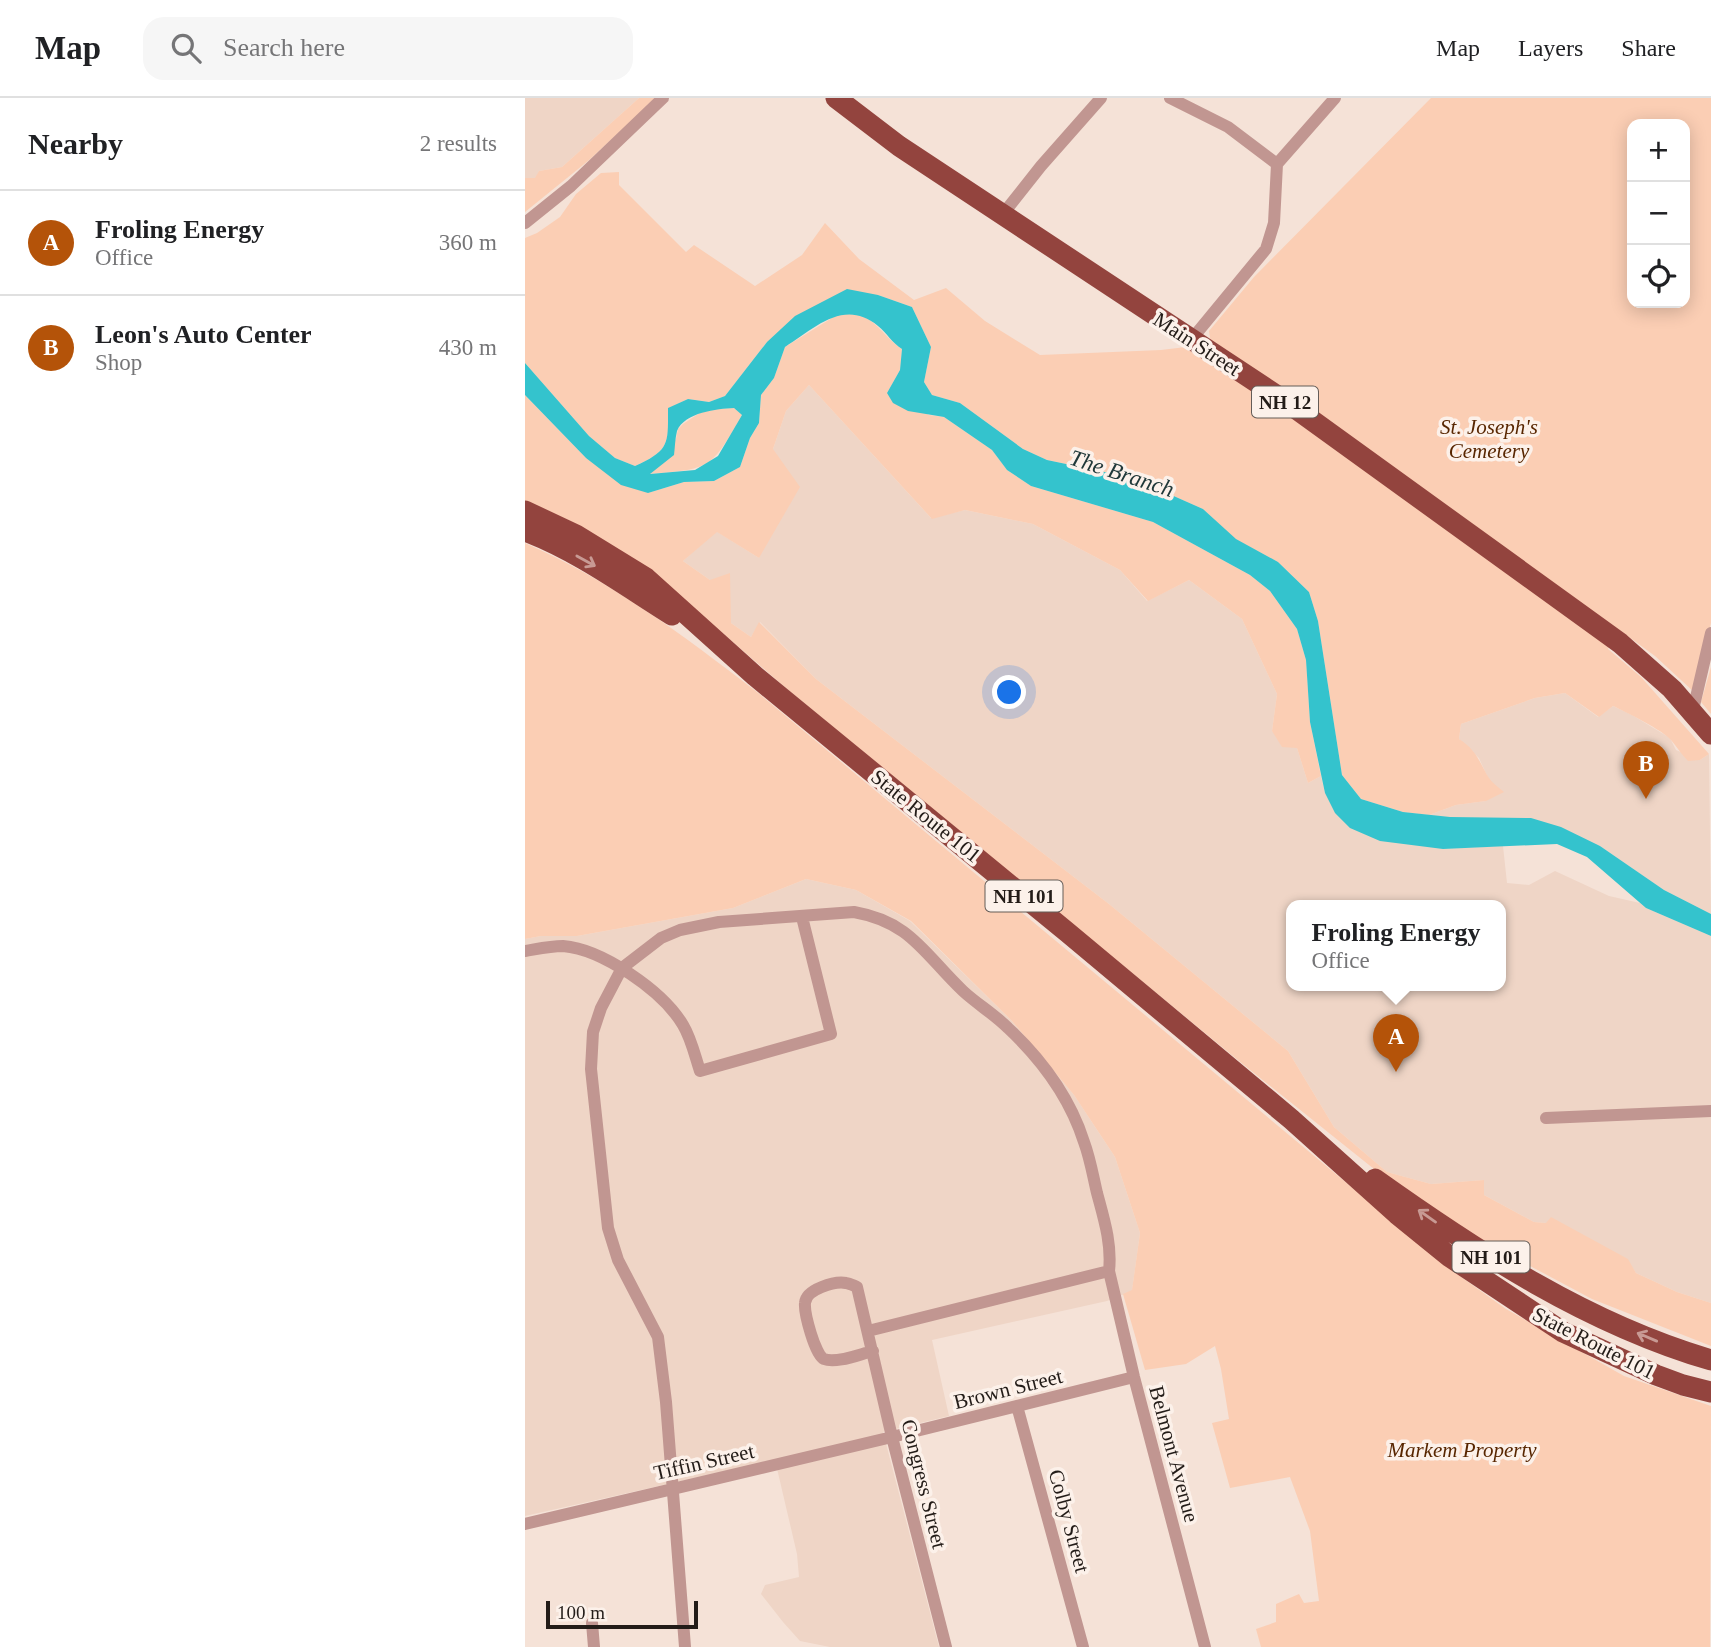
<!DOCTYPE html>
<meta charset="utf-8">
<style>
:root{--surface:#fff;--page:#f6f6f6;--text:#202124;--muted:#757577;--line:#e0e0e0;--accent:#b45309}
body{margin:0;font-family:Georgia,serif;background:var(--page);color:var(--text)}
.controls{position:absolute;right:21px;top:21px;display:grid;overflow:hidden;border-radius:14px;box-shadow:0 4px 18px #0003}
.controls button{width:63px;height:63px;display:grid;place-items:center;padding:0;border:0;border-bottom:2px solid var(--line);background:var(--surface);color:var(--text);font:35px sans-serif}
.scale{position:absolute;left:21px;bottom:18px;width:152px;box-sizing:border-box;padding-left:7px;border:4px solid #231c18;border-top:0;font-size:19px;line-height:24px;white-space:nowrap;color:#231c18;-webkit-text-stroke:5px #fcf1ea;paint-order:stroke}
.you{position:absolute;left:485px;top:595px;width:24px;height:24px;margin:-18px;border:5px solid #fff;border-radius:50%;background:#1a73e8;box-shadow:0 0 0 10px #1a73e833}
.badge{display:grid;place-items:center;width:46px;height:46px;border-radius:50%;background:var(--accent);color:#fff;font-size:23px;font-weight:700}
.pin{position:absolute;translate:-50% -58px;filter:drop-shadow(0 2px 4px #0008)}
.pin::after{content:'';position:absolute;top:37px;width:24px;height:21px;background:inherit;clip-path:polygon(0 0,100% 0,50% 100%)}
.popup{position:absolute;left:761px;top:802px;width:220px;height:91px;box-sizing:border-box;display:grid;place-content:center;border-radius:14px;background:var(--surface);filter:drop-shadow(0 2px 5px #0005);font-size:23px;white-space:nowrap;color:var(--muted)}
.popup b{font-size:26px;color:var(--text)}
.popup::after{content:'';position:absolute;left:50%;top:100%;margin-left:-14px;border:14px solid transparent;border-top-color:var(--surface)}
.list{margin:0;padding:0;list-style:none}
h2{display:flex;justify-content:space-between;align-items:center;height:91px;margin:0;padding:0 28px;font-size:30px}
h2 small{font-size:23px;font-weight:400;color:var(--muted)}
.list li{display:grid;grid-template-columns:46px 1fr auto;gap:21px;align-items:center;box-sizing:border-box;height:105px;padding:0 28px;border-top:2px solid var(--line)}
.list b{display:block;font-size:26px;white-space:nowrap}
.list p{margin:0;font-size:23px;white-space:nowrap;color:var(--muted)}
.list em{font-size:23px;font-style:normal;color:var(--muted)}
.icon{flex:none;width:38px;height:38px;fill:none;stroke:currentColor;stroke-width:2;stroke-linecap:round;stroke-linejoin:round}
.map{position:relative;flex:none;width:1186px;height:1549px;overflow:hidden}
header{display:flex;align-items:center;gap:42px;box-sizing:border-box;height:98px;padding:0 35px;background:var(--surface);border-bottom:2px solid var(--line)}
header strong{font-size:33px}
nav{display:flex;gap:38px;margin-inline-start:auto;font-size:24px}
.search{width:490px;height:63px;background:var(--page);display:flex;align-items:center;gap:18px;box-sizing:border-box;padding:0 24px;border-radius:21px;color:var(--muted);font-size:26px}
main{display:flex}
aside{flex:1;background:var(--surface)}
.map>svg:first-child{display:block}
.built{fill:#efd5c6;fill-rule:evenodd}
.green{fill:#fbceb4;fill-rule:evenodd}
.water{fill:#34c3cd;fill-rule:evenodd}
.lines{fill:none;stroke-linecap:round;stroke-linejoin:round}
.minor{stroke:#c19691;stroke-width:12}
.trunk{stroke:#93443e;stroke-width:21}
.oneway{stroke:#c89a94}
.labels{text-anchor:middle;stroke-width:7;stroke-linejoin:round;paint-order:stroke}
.shield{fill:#fcf1ea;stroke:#645c57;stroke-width:2}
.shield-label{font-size:19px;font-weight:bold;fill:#231c18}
.street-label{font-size:21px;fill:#231c18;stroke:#fcf1ea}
.park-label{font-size:21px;font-style:italic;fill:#582600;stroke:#fcf1ea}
.water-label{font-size:23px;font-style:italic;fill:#21393a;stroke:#fcf1ea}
</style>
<header>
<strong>Map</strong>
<div class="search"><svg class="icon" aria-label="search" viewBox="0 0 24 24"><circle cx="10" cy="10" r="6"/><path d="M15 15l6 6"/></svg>Search here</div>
<nav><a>Map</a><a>Layers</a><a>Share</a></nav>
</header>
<main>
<aside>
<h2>Nearby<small>2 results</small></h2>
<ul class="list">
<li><span class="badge">A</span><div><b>Froling Energy</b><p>Office</p></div><em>360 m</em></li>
<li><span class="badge">B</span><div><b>Leon's Auto Center</b><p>Shop</p></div><em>430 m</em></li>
</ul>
</aside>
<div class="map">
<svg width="1186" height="1549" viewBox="0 0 1186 1549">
<rect width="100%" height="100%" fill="#f5e2d7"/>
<path class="built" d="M0,0H114L37,69L14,73L11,81L0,80Z
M284,287L406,420L440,412L508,426L595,472L622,503L664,482L717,521L752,596L747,633L772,650L783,685L796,678L800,695L918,751L978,748L982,785L1004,787L1030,773L1084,798L1115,805L1121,810L1186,838V1205L1152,1194L1111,1175L1102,1161L1021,1125L1009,1124L959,1097V1082L906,1086L862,1074L809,1029L763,953L584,806L291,581L235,524L226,539L206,525L185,482L158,463L191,433L234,460L248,351L261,313ZM766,808H976V888H766Z
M1040,595L1073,619L1088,608L1107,617L1145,640L1151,652L1175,662L1184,656L1186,816L1139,792L1075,748L904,717L931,707L961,703L963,680L954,660L934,641L936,626L1010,600Z
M281,781L331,792L385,823L487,923L549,997L590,1059L615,1135L607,1193L582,1203L407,1242L424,1318L358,1334L414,1549H305L275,1543L258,1524L236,1496L240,1487L274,1479L272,1456L250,1362L0,1418V841L16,838H52L208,810Z"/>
<path class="green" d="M114,0H131L63,63L0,114V80H10L14,73L37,69Z
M906,0H1186V525L1169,594L1130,558L1093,531L1083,551L1116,579L1184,656L1175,662L1163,663C1156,656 1152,649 1146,642C1139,633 1099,613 1088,608L1074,619L1040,595L1010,600L936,626L934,641C950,651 954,662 962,677C966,684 973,689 979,694L961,703L931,707L904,717L878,714L836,701L817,677L793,523L784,494L753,464L710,441L678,411L608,380L522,362L498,351L435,305L407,297L399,284L406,249L387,209L353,197L242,244L200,298L184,304L163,301L144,310C143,346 145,352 110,368L90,360L64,338L0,265V140L12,135L35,119L51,96L76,75L94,74V87L161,154L169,147L230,188L277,157L300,125L334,161L389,202L421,190L460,223L515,257L636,252L686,246L684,233L729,179ZM1107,26H1160V205H1107Z
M315,215C322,216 331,216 337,218C354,225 362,242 377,251L375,272L362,295L404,317L419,319L467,352L482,372L506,388L628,424L725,477L745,493L772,531L781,562L785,624L796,678L783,685L772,650L757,649L747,633L752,596L717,521L664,482L623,503L595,472L508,426L440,412L407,421L284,287L261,313L248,351L275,389L234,460L192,434L158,463L185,482L205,475L206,525L226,539L234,524L291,581L584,806L763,953L809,1029L862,1074L906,1086L959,1082V1097L1009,1124L1021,1125L1026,1119L1103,1161L1111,1175L1152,1194L1186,1205V1248L1067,1201L947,1137L859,1079L714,963L262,591L172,513L0,406V297L61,360L123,395L159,384L189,383L215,369L225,340L234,325L236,297L249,280L260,249Z
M209,310L217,317C186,371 186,371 124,376L151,341L153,331L158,326L179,312Z
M0,445C85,482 159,538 232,594L925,1171L981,1211L1099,1278L1186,1308L1185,1549H736L731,1531L751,1524V1506L774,1496L779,1505L794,1503L785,1433L765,1379L705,1390L687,1325L704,1321L696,1271L690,1248L661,1266L620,1272L598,1196L607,1192L615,1135L590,1059L549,997L487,923L386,823L331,792L281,781L208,810L52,838H16L0,841Z
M1186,569V616L1176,604Z"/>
<path class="water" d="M322,191L353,197L387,209L406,249L399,284L407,297L435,305L498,351L522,362L608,380L678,411L711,441L753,464L784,494L793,523L817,677L836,701L878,714L925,719L1006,720L1036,729L1075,748L1139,792L1186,816V838L1121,810L1062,759L1032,746L918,751L855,743L825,730L810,715L800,695L785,624L781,562L772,531L745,493L725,477L628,424L506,388L482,372L467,352L419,319L383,313L368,305L362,295L375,272L377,251C367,245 362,235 353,228C319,200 290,230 260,249L249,280L236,297L234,325L225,340L215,369L189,383L159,384L123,395L96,387L61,360L0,297V265L64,338L90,360L110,368C145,352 143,346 143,310L163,301L184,304L200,298L242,244L270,218ZM209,310L217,317L193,358L170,372L125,376L149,357C150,349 150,341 152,333C160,314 192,311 209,310Z"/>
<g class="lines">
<path class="minor" d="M645,0L703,29L752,66
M478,116L516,68L576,0
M0,125L46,88L138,0
M666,242L741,151L749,125L752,66L810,0
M1168,612L1186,535
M0,853C12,851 25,848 38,848C77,851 138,893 158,927C166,940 170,958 175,973L306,936L277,819
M1021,1020L1186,1013
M343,1233L584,1173
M348,1253C335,1256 311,1266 299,1261C290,1257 279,1215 280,1205C281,1191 310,1183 321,1185C322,1185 331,1188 332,1189L367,1339L421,1549
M492,1308L558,1549
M0,1426L367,1339L609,1279
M67,1525L69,1549
M160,1549L141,1304L133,1239L93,1162L83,1130L66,971L68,934L76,910L97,870L136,840L155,832L194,824L329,814C386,824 399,856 438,893C452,906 469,916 483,930C516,961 545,1000 559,1044C565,1060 568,1078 572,1095C579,1121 587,1146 584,1173L609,1279L680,1549"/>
<path class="trunk" d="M311,0L374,48L763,305L1095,545L1147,591L1186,636
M0,413L51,437L121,480L230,578L542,834L766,1021L872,1116L925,1159L1038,1234L1131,1277L1158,1287L1186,1294
M0,433C53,453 99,487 147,517
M850,1081C954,1155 1063,1226 1186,1262"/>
</g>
<defs><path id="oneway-shaft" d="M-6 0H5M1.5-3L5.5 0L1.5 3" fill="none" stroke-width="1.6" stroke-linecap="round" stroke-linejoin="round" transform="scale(1.75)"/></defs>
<g class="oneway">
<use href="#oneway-shaft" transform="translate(61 463) rotate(29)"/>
<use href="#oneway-shaft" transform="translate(902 1118) rotate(-145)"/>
<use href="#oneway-shaft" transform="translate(1122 1239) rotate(-157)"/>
</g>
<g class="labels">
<g class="shield">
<rect x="727" y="288.5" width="66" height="31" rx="5"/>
<rect x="460.5" y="782.5" width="77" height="31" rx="5"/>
<rect x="927.5" y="1143.5" width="77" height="31" rx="5"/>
</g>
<g class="shield-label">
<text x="760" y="311">NH 12</text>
<text x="499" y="805">NH 101</text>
<text x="966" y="1166">NH 101</text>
</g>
<g class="street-label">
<text transform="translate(672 246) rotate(33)" y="7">Main Street</text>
<text transform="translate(401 718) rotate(39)" y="7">State Route 101</text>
<text transform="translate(1069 1245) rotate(27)" y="7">State Route 101</text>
<text transform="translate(483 1291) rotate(-14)" y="7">Brown Street</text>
<text transform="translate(649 1356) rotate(75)" y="7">Belmont Avenue</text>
<text transform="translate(179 1364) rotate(-13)" y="7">Tiffin Street</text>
<text transform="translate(399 1386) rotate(76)" y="7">Congress Street</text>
<text transform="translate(544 1423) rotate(75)" y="7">Colby Street</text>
</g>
<g class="park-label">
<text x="964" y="336">St. Joseph's<tspan x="964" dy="24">Cemetery</tspan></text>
<text x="937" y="1359">Markem Property</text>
</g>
<g class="water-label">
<text transform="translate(597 375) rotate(18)" y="8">The Branch</text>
</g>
</g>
</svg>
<div class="controls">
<button>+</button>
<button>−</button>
<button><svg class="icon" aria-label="locate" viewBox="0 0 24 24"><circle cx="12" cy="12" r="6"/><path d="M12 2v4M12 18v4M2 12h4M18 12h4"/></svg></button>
</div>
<div class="scale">100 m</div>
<div class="you"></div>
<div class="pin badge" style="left:871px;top:974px">A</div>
<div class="popup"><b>Froling Energy</b>Office</div>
<div class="pin badge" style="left:1121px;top:701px">B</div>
</div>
</main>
